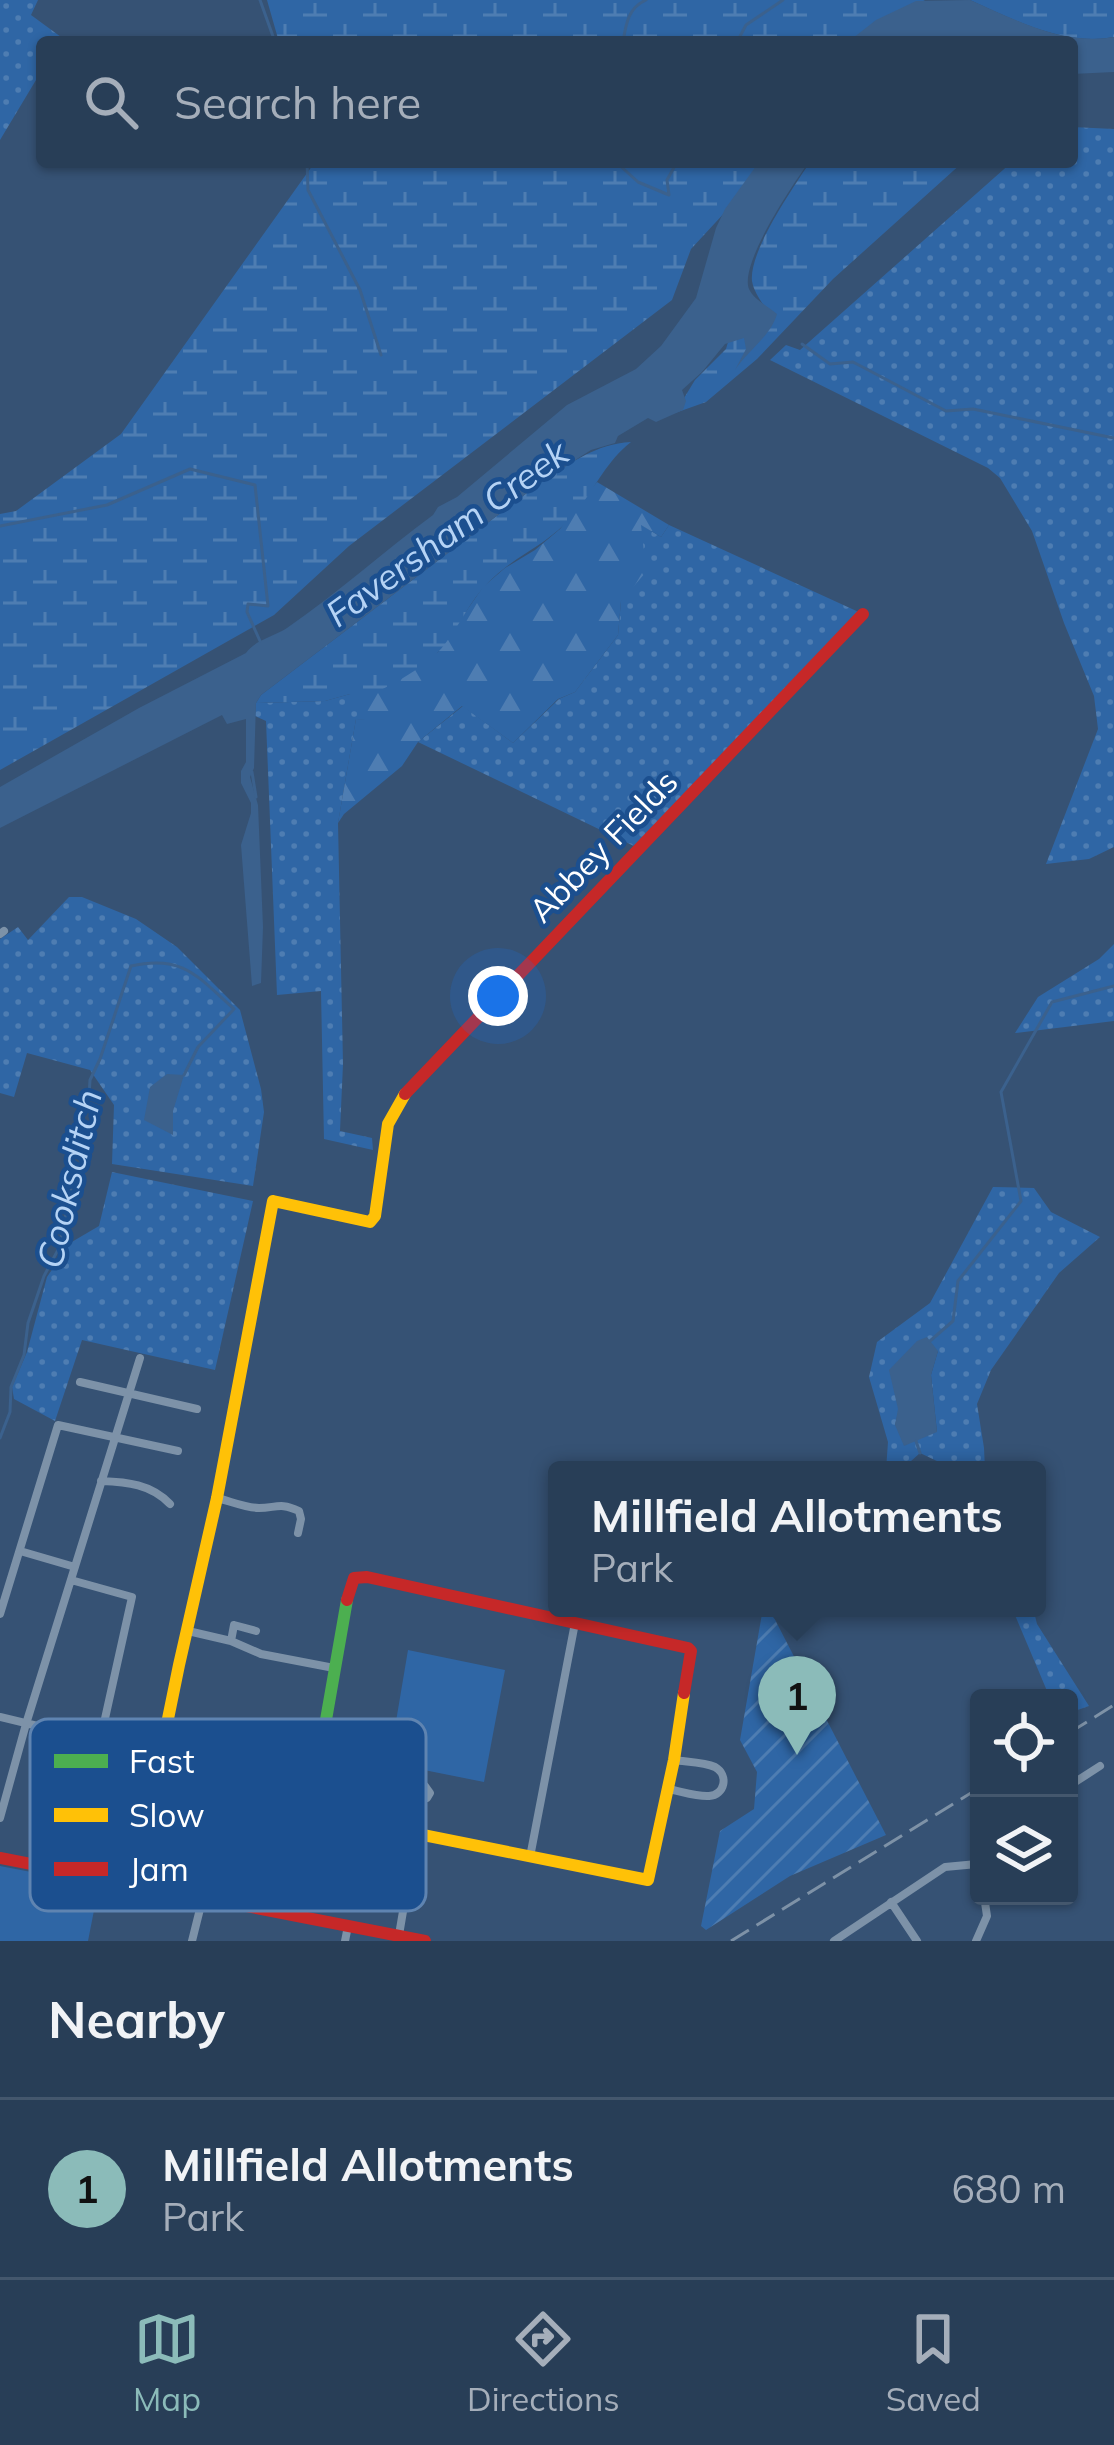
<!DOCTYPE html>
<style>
:root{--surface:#283e57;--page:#344961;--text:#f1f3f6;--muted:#a5aeba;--line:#44576d;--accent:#8bbbb9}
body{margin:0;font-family:Mulish,sans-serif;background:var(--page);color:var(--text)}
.controls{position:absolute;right:36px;bottom:36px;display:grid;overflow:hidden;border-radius:12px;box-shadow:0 3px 9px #0004}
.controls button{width:108px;height:108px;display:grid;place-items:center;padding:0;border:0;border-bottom:3px solid var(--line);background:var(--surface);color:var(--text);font:60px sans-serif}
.you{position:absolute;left:498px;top:996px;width:42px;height:42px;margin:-30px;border:9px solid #fff;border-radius:50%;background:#1a73e8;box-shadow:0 0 0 18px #1a73e833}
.badge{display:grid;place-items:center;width:78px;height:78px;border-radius:50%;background:var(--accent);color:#111;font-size:39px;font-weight:700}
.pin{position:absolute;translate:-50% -99px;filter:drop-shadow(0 3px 6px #0008)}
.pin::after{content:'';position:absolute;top:63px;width:42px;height:36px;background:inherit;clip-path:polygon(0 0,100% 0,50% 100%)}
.popup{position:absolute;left:548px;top:1461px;width:498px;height:156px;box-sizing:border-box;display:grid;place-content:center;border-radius:12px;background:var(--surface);filter:drop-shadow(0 3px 9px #0005);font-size:39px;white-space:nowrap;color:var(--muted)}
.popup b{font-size:45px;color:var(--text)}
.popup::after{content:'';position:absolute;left:50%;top:100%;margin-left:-24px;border:24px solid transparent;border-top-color:var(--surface)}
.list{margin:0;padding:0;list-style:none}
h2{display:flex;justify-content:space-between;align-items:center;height:156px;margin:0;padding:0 48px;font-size:51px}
h2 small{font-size:39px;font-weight:400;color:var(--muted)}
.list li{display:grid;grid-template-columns:78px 1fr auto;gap:36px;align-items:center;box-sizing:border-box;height:180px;padding:0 48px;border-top:3px solid var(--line)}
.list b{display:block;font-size:45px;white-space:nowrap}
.list p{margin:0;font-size:39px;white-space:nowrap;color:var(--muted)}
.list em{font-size:39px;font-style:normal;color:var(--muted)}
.icon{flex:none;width:66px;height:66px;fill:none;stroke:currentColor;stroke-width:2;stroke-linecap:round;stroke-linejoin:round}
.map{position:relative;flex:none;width:1114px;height:1941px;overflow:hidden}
.search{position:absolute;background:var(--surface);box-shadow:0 3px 9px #0004;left:36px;right:36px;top:36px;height:132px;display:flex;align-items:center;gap:30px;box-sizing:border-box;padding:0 42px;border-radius:12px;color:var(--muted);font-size:45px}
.sheet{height:336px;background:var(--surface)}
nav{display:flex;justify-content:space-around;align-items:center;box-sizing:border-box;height:168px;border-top:3px solid var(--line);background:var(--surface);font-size:33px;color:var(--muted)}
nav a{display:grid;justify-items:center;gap:6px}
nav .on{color:var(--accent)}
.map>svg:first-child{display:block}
.grass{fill:url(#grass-dots);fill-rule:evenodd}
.forest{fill:url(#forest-firs)}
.wetland{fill:url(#wetland-marsh)}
.park{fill:#2f66a5}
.garden{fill:url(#garden-furrows)}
.water{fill:#3b618d}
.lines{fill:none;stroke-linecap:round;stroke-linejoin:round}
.stream{stroke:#3b618d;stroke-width:3}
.street{stroke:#7d92a8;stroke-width:8}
.fast{stroke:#4caf50;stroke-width:12}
.slow{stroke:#ffc107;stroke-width:12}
.jam{stroke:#c62828;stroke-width:12}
.rail{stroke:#7e92a7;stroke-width:3;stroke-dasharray:21 9;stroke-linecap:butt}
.labels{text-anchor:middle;stroke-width:9;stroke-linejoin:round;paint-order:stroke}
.street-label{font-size:33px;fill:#fff;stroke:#1b4f8f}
.water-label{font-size:36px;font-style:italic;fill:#b5d3f5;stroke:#1b4f8f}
.key{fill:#1b4f8f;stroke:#5f84b1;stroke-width:3}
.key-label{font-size:33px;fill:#fff}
</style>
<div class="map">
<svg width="1114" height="1941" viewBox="0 0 1114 1941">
<defs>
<pattern id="grass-dots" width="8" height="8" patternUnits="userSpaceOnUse" patternTransform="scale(3)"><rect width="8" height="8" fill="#2f66a5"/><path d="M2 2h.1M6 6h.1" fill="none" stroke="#4e7db2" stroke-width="1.8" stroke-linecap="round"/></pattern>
<pattern id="forest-firs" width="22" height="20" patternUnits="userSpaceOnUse" patternTransform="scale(3)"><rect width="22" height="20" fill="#2f66a5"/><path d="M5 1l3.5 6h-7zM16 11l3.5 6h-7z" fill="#4e7db2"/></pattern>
<pattern id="wetland-marsh" width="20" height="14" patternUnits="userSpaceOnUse" patternTransform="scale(3)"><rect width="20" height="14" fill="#2f66a5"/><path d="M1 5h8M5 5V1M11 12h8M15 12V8" fill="none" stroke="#4e7db2"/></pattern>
<pattern id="garden-furrows" width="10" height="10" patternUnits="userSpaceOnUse" patternTransform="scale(3)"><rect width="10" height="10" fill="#2f66a5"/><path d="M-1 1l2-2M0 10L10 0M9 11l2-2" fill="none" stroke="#4e7db2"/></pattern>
</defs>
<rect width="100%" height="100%" fill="#365274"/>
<path class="grass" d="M0,0H38L31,15L61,37L59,42H42V70L0,140Z
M1072,127L1114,129V847L1089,859L1046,864L1098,729L1094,696L1064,623L1032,531L1000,478L988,468L770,360L786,345L800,350L1012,162H1072Z
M640,524L661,537L669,525L863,614L638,848L418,742L463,706L513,743L559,699L575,692L618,635L621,601Z
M350,694L384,722L356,719L338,823L343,1064L340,1131L372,1138L373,1150L324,1139L321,991L277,995L266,721L255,716L256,703L325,701Z
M69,897H82L136,919L177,947L240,1010L261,1089L264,1112L253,1186L112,1164L114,1105L90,1070L27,1053L14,1097L0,1093V939L18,927L28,940Z
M1114,944V1021L1015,1033L1038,997L1099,959Z
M112,1172L253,1201L215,1370L82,1340L55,1421L14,1399L12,1387L27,1352L47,1277L70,1243L99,1226Z
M993,1187L1034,1188L1051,1212L1100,1237L1059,1273L991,1370L977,1404L984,1448L985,1470H941L939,1462L920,1453L901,1470H886L888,1442L869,1377L877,1342L930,1303ZM938,1351L931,1375L937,1432L895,1425L899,1409L890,1370Z
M1012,1608H1033L1037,1624L1089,1706L1069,1713V1698H1050Z"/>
<path class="forest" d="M597,482L669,525L661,537L641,525L646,572L621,601L618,635L575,692L558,699L513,743L462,706L418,742L402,766L344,814L338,823L356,719L379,720L359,711L351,703L400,678L438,652L483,587L505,568L535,550L560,529Z"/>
<path class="wetland" d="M267,0H925L853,42H279Z
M970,0H1114V37C1063,46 1017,21 970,0Z
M315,162H761L727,210L691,249L672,300L349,546L274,615L0,770V514L16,511L121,434Z
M810,162H963L833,279L757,359L706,402L675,413L695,380L726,349L737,311L770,314C763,304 754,293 752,281C749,251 793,188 810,162Z
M631,442C606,461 594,491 574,514C549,544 520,553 494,577C472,596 462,622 445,644C426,669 380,692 351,703L350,694L325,701L256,703L261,695L544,480C573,462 596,444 631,442Z"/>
<path class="park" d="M408,1650L505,1670L484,1782L389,1763Z
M0,1866L99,1885L88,1941H0Z"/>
<path class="garden" d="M763,1608H769L886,1835L790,1876L706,1930L701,1926L720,1831L754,1809L757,1772L740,1740Z"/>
<path class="water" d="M970,0C1016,20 1063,46 1114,37V72L1072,74V42H848L876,20L916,1Z
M759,162H809C793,184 739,264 749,289C754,300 768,306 777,314C771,336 748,350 735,370L746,349L744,338L725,344L702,372L682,390L686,401L683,410L656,422L648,418L618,436L615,443L591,450L544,480L261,695L256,703L254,768L250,777L258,805L263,927L261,983L252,986L241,845L251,813V803L241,783V771L246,762V719L227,724L222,715L0,828V787L139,708L246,653C255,640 273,637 287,628C338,593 383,552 433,515L438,507L457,497L567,405L636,369L661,346L696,298L716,228L725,209Z
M167,1074L184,1075L173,1111V1135L144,1120L150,1087Z
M927,1337L938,1351L931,1375L937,1432L904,1446L895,1425L898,1409L889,1370L917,1341Z"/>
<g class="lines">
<path class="stream" d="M260,0L275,42
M623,42C626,24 628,8 646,0
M737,42L746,25L783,0
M307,162L308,190L360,290L381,355
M616,162L638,182L669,195L667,180L677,162
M802,344L830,364L853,362L946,411L973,409L1114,438
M0,526L107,505L190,469L255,485L268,606L248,604L247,612L260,641
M252,772L256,797
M930,1341L953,1321L958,1281L1021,1201L1001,1092L1052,1002L1114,986
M0,1438L10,1412L11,1387L24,1355L28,1323L44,1276L59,1248L74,1174L72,1161L77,1145L81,1111L89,1096L90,1080L100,1059L131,966C183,954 198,977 234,1009L198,1047L184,1075
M916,1441L920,1453"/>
<path class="street" d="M0,934L4,931
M80,1382L197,1409
M101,1481C127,1482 151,1484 170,1504
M217,1498C230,1501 246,1508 259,1508C276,1508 280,1502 299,1511L301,1519L298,1533
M20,1551L75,1567
M0,1614L58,1425L178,1451
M188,1631L231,1641L261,1654L334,1668
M231,1641L234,1625L256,1631
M0,1717L100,1741L132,1597L71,1580
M59,1775L105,1787
M1069,1786L1100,1766
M668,1789C680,1791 697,1797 709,1796C725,1795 729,1775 715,1767C704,1762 686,1762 674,1760
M0,1818L26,1724L140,1358
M979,1853V1876
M530,1857L575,1623
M57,1868L82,1781
M171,1892L192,1797H213
M891,1902L917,1941
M399,1935L422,1799L427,1798L430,1793L425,1786L417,1791L422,1799
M192,1941L203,1897
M345,1941L348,1926
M834,1941L945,1867L977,1864
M976,1941L987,1916L984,1896"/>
<path class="fast" d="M310,1811L347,1600"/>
<path class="slow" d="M234,1806L243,1799L648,1880L674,1760L684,1693
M134,1885L179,1665L217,1498L273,1201L370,1222L375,1216L388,1124L405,1094"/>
<path class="jam" d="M405,1094L863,614
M347,1600L354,1578L367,1577L688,1648L691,1651L684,1693
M0,1858L425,1941"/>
<path class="rail" d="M1069,1733L1114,1705
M731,1941L979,1788"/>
</g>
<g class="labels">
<g class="street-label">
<text transform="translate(603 846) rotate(-46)" y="12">Abbey Fields</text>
</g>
<g class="water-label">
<text transform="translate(447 533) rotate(-36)" y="13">Faversham Creek</text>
<text transform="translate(69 1179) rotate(-77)" y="13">Cooksditch</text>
</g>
</g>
<rect x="30" y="1719" width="396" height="192" rx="18" class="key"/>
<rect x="54" y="1754" width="54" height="14" fill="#4caf50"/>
<rect x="54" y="1808" width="54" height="14" fill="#ffc107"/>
<rect x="54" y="1862" width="54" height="14" fill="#c62828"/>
<g class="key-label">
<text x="129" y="1773">Fast</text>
<text x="129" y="1827">Slow</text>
<text x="129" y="1881">Jam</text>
</g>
</svg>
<div class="controls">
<button><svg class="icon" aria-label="locate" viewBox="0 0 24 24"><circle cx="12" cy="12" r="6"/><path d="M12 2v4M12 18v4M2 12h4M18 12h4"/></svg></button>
<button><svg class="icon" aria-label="layers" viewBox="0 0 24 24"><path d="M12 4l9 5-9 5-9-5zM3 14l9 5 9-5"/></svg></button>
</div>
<div class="you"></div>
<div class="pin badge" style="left:797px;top:1755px">1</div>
<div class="popup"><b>Millfield Allotments</b>Park</div>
<div class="search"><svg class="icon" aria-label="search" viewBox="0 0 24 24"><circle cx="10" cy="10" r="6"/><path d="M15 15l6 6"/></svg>Search here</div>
</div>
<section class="sheet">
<h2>Nearby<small></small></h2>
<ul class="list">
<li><span class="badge">1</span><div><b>Millfield Allotments</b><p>Park</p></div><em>680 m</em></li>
</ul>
</section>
<nav>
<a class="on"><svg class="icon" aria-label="map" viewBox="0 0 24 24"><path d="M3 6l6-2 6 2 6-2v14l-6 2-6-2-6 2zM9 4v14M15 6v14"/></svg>Map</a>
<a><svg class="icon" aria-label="directions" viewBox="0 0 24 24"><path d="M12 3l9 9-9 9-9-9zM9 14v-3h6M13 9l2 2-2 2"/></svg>Directions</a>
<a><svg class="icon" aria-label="saved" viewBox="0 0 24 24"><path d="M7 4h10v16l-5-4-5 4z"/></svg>Saved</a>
</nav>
